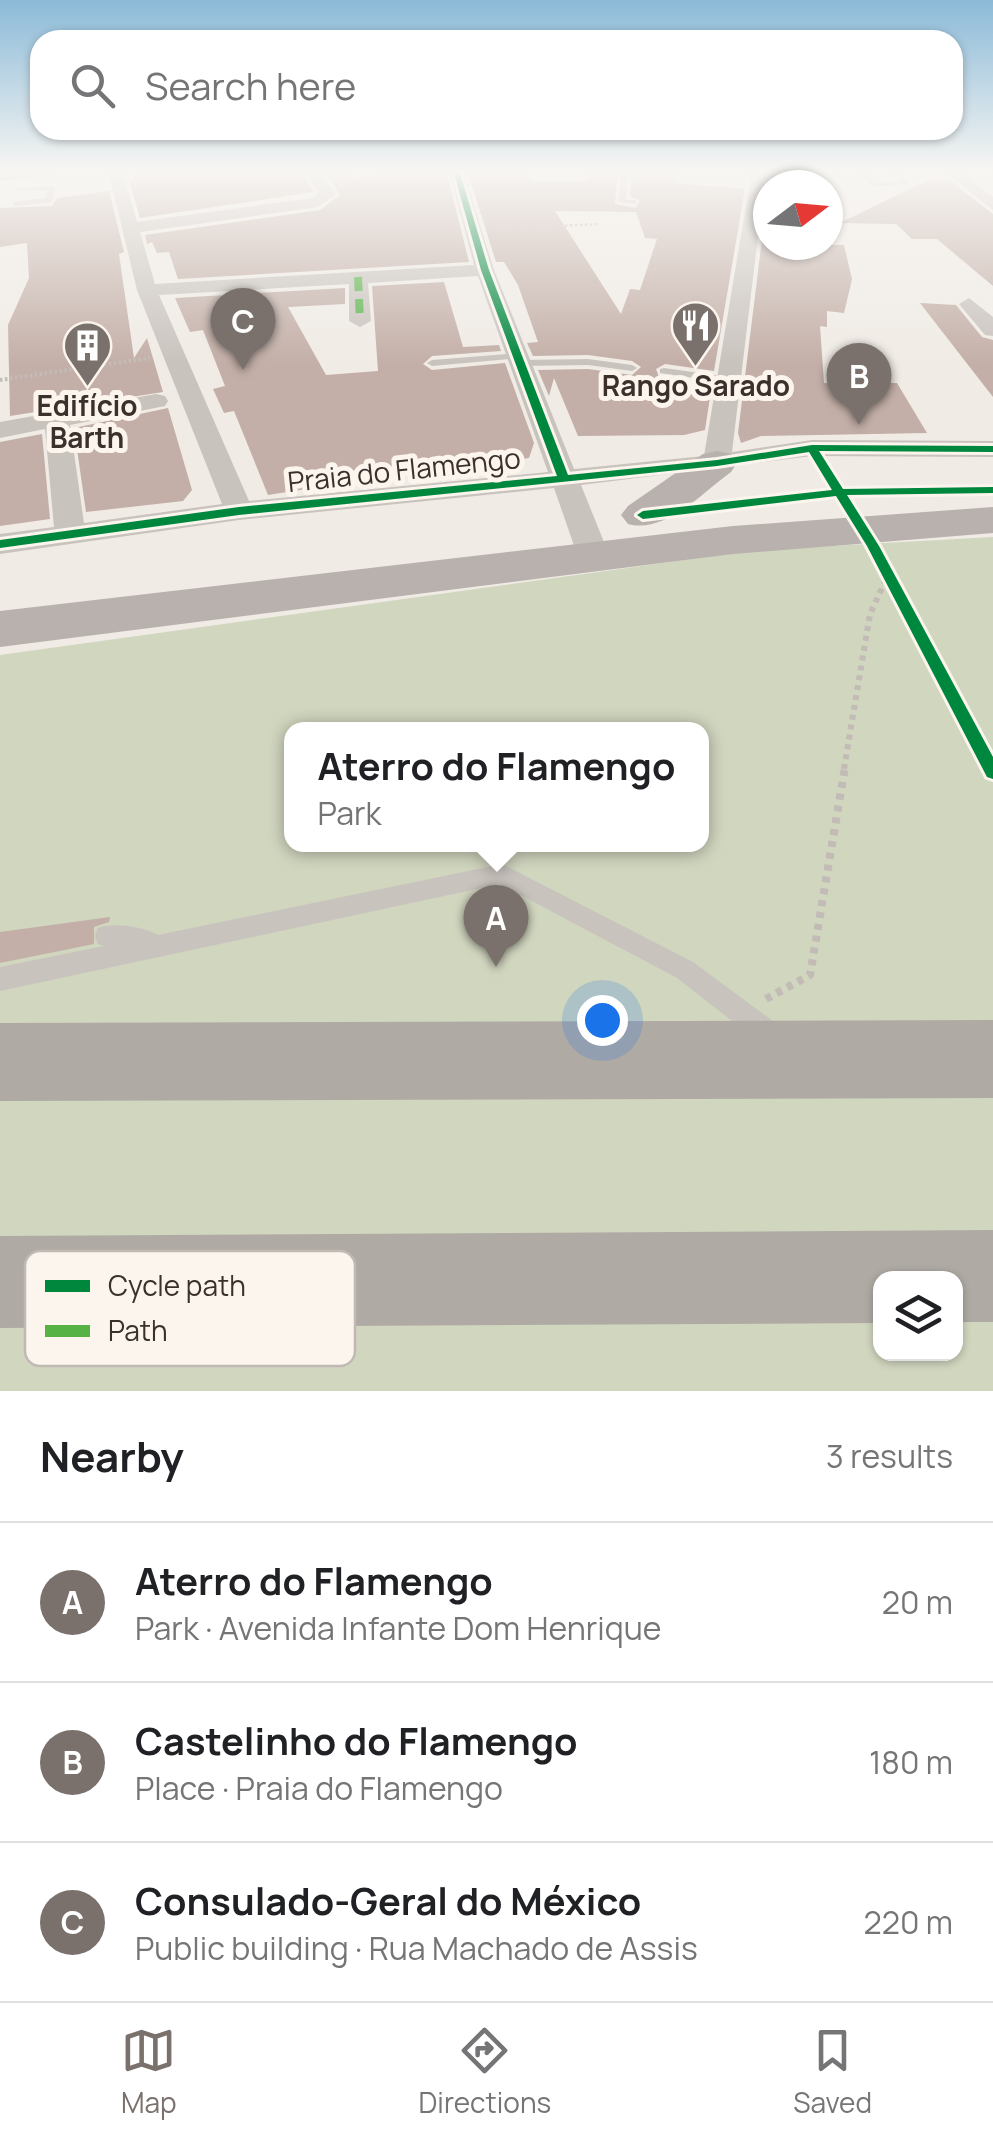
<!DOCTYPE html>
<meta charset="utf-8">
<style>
:root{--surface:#fff;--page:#f6f6f6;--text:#202124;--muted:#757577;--line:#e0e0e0;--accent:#7a716c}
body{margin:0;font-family:Manrope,sans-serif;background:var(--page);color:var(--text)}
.controls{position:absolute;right:30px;bottom:30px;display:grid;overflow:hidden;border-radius:20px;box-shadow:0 2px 8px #0004}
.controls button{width:90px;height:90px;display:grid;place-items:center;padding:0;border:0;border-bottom:2px solid var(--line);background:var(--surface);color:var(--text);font:50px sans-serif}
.compass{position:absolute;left:753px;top:170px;width:90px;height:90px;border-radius:50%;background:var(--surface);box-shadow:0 2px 8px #0004;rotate:74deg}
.you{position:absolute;left:602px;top:1020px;width:35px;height:35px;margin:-25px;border:8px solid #fff;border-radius:50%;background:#1a73e8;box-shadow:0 0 0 15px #1a73e833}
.badge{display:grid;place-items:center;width:65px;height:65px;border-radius:50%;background:var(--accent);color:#fff;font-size:32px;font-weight:700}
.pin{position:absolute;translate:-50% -82px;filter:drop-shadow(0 2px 5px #0008)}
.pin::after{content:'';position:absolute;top:52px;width:35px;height:30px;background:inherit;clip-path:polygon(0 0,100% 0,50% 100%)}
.popup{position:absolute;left:284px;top:722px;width:425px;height:130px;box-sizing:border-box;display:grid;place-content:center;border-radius:20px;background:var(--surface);filter:drop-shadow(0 2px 8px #0005);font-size:32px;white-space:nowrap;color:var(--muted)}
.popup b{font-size:38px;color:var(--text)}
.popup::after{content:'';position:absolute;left:50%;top:100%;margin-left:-20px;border:20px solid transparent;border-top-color:var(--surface)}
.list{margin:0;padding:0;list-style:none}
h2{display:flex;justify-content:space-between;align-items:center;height:130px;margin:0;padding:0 40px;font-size:42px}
h2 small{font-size:32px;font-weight:400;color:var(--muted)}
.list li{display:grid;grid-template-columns:65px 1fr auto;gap:30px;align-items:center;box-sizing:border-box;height:160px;padding:0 40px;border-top:2px solid var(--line)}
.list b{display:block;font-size:38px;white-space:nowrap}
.list p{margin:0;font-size:32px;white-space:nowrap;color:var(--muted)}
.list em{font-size:32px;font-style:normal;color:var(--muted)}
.icon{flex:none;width:55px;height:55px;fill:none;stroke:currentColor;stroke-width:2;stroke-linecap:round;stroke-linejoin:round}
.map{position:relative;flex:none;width:993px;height:1391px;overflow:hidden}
.search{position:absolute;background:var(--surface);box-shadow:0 2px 8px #0004;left:30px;right:30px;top:30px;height:110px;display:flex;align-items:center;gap:25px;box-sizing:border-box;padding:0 35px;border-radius:30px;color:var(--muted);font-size:38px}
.sheet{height:610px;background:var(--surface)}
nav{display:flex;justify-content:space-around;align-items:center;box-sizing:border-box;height:140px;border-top:2px solid var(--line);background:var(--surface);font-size:28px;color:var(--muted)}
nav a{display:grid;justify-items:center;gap:5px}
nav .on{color:var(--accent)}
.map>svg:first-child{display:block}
.green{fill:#d1d6bf;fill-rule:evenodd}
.building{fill:#c3afa7;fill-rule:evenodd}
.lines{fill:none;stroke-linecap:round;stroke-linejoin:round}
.path-far4{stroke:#c2bbb6;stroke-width:2.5;stroke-dasharray:2.5 2.5;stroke-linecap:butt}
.path-far3{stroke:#c2bbb6;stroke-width:4;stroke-dasharray:2.5 2.5;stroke-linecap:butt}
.path-far2{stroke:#c2bbb6;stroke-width:5;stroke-dasharray:4 4;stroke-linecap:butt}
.path-far1{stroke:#c2bbb6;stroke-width:6;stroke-dasharray:5 5;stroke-linecap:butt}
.path{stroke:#c2bbb6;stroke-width:8;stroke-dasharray:6 6;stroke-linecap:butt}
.lane{fill:#c9c3be;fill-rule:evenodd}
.street{fill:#c9c3be;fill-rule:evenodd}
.secondary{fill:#bab3ae;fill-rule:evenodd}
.primary{fill:#b8b1ad;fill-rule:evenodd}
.highway{fill:#afaaa4;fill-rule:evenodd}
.quiet{stroke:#57b246;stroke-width:8;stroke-dasharray:14 8;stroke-linecap:butt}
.cycleway-casing{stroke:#fbf5ee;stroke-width:6}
.cycleway{fill:#00873e;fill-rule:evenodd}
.labels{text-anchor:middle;stroke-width:10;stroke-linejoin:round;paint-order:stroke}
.far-poi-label{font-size:28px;font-weight:bold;fill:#3b302b;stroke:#fbf5ee}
.far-street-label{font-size:28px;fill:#3b302b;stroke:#fbf5ee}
.key{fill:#fbf5ee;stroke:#c1bab4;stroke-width:2.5}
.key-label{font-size:28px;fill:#3b302b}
</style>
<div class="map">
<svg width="993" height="1391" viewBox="0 0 993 1391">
<rect width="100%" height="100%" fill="#f0ebe5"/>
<path class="green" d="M993,537V1391H0V655L757,550ZM291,730H701V844H291ZM880,1278H956V1354H880Z"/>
<path class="building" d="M161,170L301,172L314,192L140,218L129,180L142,172Z
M323,170H347L354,178L402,174L401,170H446L469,262L178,279L169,252L157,253L152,242L147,244L145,235L320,210L340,195Z
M467,170H523L534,182L589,180L586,170H618L615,204L636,208L640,200L630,196L632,170H678L675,183L745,189L714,371L665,364L656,369L659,377L712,384L705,430L684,435L578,436L554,378L549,396L538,370L588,369L632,375L641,367L632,361L588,355L533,356L527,343L538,342L518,285L504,262H496ZM555,211L636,212L645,238L657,239L640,290L630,289L621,314Z
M930,179H948L993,214V286L937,239H912L896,224L840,223Z
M109,191L124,252L119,254L134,358L147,338L163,392L10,416L8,325L29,278L27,243L0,247V208L52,206L57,198Z
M768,191V245H844L852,279L844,313L827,311V327L820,326L824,383H897L927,433L761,436L741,443L738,433Z
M444,282L463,347L499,345L501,351L432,356L423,364L432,370L505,363L534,443L529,458L441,472L439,461L305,476L306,489L268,495L234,411L224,413L213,389L225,386L203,330L190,332L175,298L345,288V304L288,307L326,375L378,371L372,286Z
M920,303L956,305L982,337L993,340V397Z
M168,408L192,490L183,501L86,512L74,428Z
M42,434L50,519L0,526V442Z
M110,917L109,922L94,927V944L0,963V932Z"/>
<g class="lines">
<path class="path-far4" d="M210,174L215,183
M495,229L600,224"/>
<path class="path-far3" d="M0,380L150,358"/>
<path class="path-far2" d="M828,471L848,503"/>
<path class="path-far1" d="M879,557L992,769
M844,769L870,614L888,575"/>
<path class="path" d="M990,767L993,772
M766,999L810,975L845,767"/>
<path class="lane" d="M622,170H628L626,200H636V204L618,202Z
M853,170H860L877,182H900L892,170H898L909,184L872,186Z
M51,186L55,188L52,202L15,206L12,202L46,198L47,190H5Z
M518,353L523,356L522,358L432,366L427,363L432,360Z
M588,359L632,365L637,368L632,371L588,365L521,366L516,363L521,360Z
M664,368L729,377L735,380L729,383L660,373V369Z
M502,864L693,962L777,1024L780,1033L777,1042L768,1045L759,1042L677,978L500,884L0,991V967L104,946L98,944L95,936L98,928C114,922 144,927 158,935Z"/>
<path class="street" d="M108,170H122L137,222L313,198L319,193L304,170H318L336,194L318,207L140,232L155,284L474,265L449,170H463L494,270L574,469L704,456L752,170H766L732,452L812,440L993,441V457L812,456L581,485L610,557L605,564H583L578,557L554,488L239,520L0,554V534L54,527L45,429L0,438V422L156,394L165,396L168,401L165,406L70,425L84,523L222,504L137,290ZM478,276L548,472L249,501L159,295L349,284V321L360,327L371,321L368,283Z
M942,170H958L993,197V210Z
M969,298L993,317V336L985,335L959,304Z"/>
<path class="secondary" d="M0,170H62L52,176L0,181Z"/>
<path class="primary" d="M717,451L731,454L737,463L731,472C702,493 665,534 628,524L621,515L628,506L703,454Z
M993,507V533L733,554L0,647V611L733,526Z"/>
<path class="highway" d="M993,1020V1098L0,1101V1023Z
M993,1230V1322H956V1278H880V1323L0,1328V1236Z"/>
<path class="quiet" d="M358,277L360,321"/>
<defs>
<path id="cycleway" d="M453,170H459L489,270L568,475L717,460L812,445L993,446V452L819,451L843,489L993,487V493L847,495L879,546L993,757V779L987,777L867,546L836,496L643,519L637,515L643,511L832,490L809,452L717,466L239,515L0,548V540L239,507L557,476L481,270Z"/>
</defs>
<use href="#cycleway" class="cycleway-casing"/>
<use href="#cycleway" class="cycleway"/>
</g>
<linearGradient id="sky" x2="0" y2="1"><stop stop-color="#8bbad8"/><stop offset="0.47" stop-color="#f8f6f3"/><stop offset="1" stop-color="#f8f6f3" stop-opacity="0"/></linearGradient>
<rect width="993" height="364" fill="url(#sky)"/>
<defs>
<symbol id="restaurant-pin" viewBox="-11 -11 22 30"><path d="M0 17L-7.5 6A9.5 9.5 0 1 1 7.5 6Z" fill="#7a716c" stroke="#fbf5ee"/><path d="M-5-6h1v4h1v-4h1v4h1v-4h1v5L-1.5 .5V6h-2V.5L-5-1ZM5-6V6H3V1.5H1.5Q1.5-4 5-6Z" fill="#fff"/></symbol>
<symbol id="building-pin" viewBox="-11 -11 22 30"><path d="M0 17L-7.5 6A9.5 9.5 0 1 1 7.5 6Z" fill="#7a716c" stroke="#fbf5ee"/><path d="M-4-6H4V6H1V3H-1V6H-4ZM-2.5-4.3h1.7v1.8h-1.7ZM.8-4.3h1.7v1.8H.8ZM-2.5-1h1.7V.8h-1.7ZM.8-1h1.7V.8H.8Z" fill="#fff"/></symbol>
</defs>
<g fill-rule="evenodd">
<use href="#restaurant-pin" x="668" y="298" width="55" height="75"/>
<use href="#building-pin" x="60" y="318" width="55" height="75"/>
</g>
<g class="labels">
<g class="far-poi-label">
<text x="696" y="396">Rango Sarado</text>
<text x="87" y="416">Edifício<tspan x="87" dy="32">Barth</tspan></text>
</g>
<g class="far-street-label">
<text transform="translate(404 470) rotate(-6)" y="10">Praia do Flamengo</text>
</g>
</g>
<rect x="25" y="1251" width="330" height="115" rx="15" class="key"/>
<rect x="45" y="1280" width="45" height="12" fill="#00873e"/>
<rect x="45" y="1325" width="45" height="12" fill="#57b246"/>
<g class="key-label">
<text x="108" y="1296">Cycle path</text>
<text x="108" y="1341">Path</text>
</g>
</svg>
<div class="controls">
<button><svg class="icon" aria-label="layers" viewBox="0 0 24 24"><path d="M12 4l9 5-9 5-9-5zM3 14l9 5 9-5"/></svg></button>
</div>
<svg class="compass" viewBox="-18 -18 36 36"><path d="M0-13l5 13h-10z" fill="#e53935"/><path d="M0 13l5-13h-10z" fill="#757577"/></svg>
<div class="you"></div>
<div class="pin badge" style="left:496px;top:967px">A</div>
<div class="popup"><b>Aterro do Flamengo</b>Park</div>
<div class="pin badge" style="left:859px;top:425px">B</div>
<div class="pin badge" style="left:243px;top:370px">C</div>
<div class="search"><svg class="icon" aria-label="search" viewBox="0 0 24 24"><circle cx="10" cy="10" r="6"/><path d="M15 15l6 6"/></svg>Search here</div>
</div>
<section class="sheet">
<h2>Nearby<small>3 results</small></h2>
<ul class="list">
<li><span class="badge">A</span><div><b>Aterro do Flamengo</b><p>Park · Avenida Infante Dom Henrique</p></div><em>20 m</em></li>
<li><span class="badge">B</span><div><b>Castelinho do Flamengo</b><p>Place · Praia do Flamengo</p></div><em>180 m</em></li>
<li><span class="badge">C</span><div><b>Consulado-Geral do México</b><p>Public building · Rua Machado de Assis</p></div><em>220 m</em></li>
</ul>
</section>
<nav>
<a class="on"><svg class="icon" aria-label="map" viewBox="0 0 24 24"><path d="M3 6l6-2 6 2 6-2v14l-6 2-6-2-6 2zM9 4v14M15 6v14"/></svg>Map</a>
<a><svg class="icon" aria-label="directions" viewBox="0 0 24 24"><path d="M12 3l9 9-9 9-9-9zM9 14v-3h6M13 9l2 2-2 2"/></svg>Directions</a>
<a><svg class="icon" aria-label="saved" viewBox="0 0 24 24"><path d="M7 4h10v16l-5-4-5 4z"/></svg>Saved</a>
</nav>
